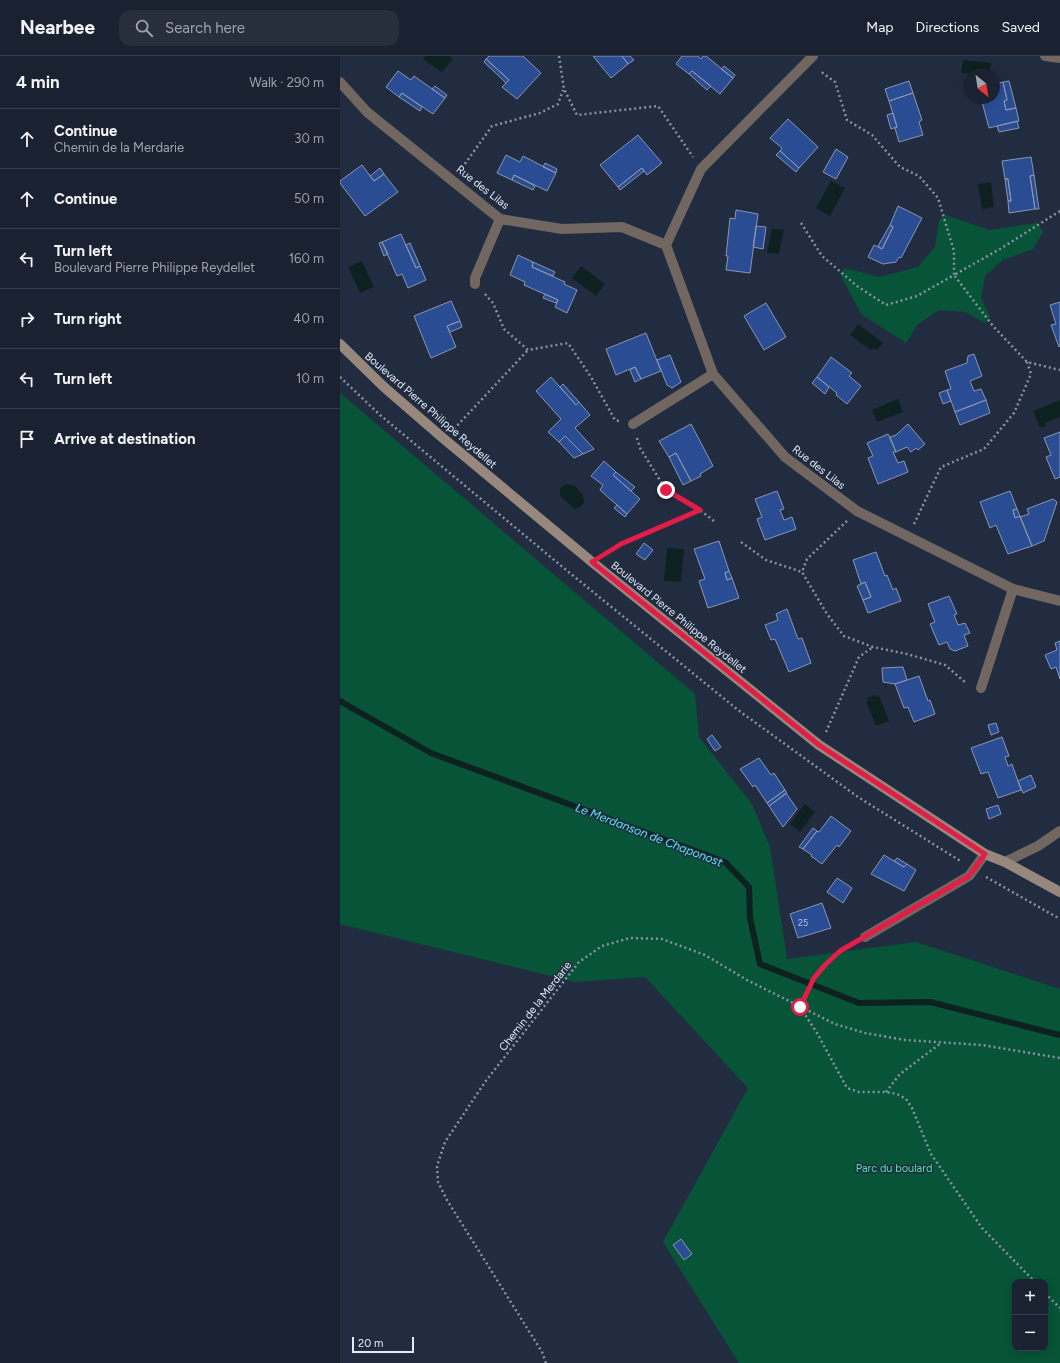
<!DOCTYPE html>
<meta charset="utf-8">
<style>
:root{--surface:#1a2130;--page:#272e3c;--text:#f1f3f6;--muted:#9fa3ab;--line:#383e4c}
body{margin:0;font-family:Figtree,sans-serif;background:var(--page);color:var(--text)}
.controls{position:absolute;right:12px;bottom:12px;display:grid;overflow:hidden;border-radius:8px;box-shadow:0 2px 10px #0003}
.controls button{width:36px;height:36px;display:grid;place-items:center;padding:0;border:0;border-bottom:1px solid var(--line);background:var(--surface);color:var(--text);font:20px sans-serif}
.compass{position:absolute;left:624px;top:12px;width:36px;height:36px;border-radius:50%;background:var(--surface);box-shadow:0 2px 10px #0003;rotate:150deg}
.scale{position:absolute;left:12px;bottom:10px;width:62px;box-sizing:border-box;padding-left:4px;border:2px solid #e3eaf7;border-top:0;font-size:11px;line-height:14px;white-space:nowrap;color:#e3eaf7;-webkit-text-stroke:3px #222c40;paint-order:stroke}
.stop{position:absolute;width:12px;height:12px;margin:-9px;border:3px solid #e11d48;border-radius:50%;background:#fff}
.stop.end{background:#e11d48;border-color:#fff;box-shadow:0 1px 4px #0008}
.list{margin:0;padding:0;list-style:none}
h2{display:flex;justify-content:space-between;align-items:center;height:52px;margin:0;padding:0 16px;font-size:17px}
h2 small{font-size:13px;font-weight:400;color:var(--muted)}
.list li{display:grid;grid-template-columns:26px 1fr auto;gap:12px;align-items:center;box-sizing:border-box;height:60px;padding:0 16px;border-top:1px solid var(--line)}
.list b{display:block;font-size:15px;white-space:nowrap}
.list p{margin:0;font-size:13px;white-space:nowrap;color:var(--muted)}
.list em{font-size:13px;font-style:normal;color:var(--muted)}
.icon{flex:none;width:22px;height:22px;fill:none;stroke:currentColor;stroke-width:2;stroke-linecap:round;stroke-linejoin:round}
.map{position:relative;flex:none;width:720px;height:1307px;overflow:hidden}
header{display:flex;align-items:center;gap:24px;box-sizing:border-box;height:56px;padding:0 20px;background:var(--surface);border-bottom:1px solid var(--line)}
header strong{font-size:19px}
nav{display:flex;gap:22px;margin-inline-start:auto;font-size:14px}
.search{width:280px;height:36px;background:var(--page);display:flex;align-items:center;gap:10px;box-sizing:border-box;padding:0 14px;border-radius:12px;color:var(--muted);font-size:15px}
main{display:flex}
aside{flex:1;background:var(--surface)}
.map>svg:first-child{display:block}
.green{fill:#075438;fill-rule:evenodd}
.water{fill:#0e2121}
.lines{fill:none;stroke-linecap:round;stroke-linejoin:round}
.stream{stroke:#0e2121;stroke-width:6}
.building{fill:#2a4c93;stroke:#8a96af}
.path{stroke:#8a92a3;stroke-width:2.5;stroke-dasharray:2 3;stroke-linecap:butt}
.minor{stroke:#716760;stroke-width:10}
.secondary{stroke:#98877c;stroke-width:10}
.route{stroke:#e11d48;stroke-width:5}
.labels{text-anchor:middle;stroke-width:3;stroke-linejoin:round;paint-order:stroke}
.number-label{font-size:9px;fill:#b5c2de}
.street-label{font-size:11px;fill:#e3eaf7;stroke:#222c40}
.park-label{font-size:11px;fill:#4ee3a4;stroke:#222c40}
.water-label{font-size:12px;font-style:italic;fill:#55e9ee;stroke:#222c40}
</style>
<header>
<strong>Nearbee</strong>
<div class="search"><svg class="icon" aria-label="search" viewBox="0 0 24 24"><circle cx="10" cy="10" r="6"/><path d="M15 15l6 6"/></svg>Search here</div>
<nav><a>Map</a><a>Directions</a><a>Saved</a></nav>
</header>
<main>
<aside>
<h2>4 min<small>Walk · 290 m</small></h2>
<ul class="list">
<li><svg class="icon" aria-label="ahead" viewBox="0 0 24 24"><path d="M12 20V5M6 11l6-6 6 6"/></svg><div><b>Continue</b><p>Chemin de la Merdarie</p></div><em>30 m</em></li>
<li><svg class="icon" aria-label="ahead" viewBox="0 0 24 24"><path d="M12 20V5M6 11l6-6 6 6"/></svg><div><b>Continue</b></div><em>50 m</em></li>
<li><svg class="icon" aria-label="left" viewBox="0 0 24 24"><path d="M17 20v-9H6M10 6l-5 5 5 5"/></svg><div><b>Turn left</b><p>Boulevard Pierre Philippe Reydellet</p></div><em>160 m</em></li>
<li><svg class="icon" aria-label="right" viewBox="0 0 24 24"><path d="M7 20v-9h11M14 6l5 5-5 5"/></svg><div><b>Turn right</b></div><em>40 m</em></li>
<li><svg class="icon" aria-label="left" viewBox="0 0 24 24"><path d="M17 20v-9H6M10 6l-5 5 5 5"/></svg><div><b>Turn left</b></div><em>10 m</em></li>
<li><svg class="icon" aria-label="arrive" viewBox="0 0 24 24"><path d="M6 21V4h12l-3 4 3 4H6"/></svg><div><b>Arrive at destination</b></div></li>
</ul>
</aside>
<div class="map">
<svg width="720" height="1307" viewBox="0 0 720 1307">
<rect width="100%" height="100%" fill="#222c40"/>
<path class="green" d="M606,159L649,174L697,167L703,176L693,193L663,204L645,220L641,242L650,261L645,267L625,256L599,254L577,269L566,287L521,258L500,218L505,212L539,221L578,211L595,191L599,164Z
M0,337L355,638L359,681L412,748L430,791L447,903L576,886L720,933V1307H399L323,1186L408,1032L305,921L235,926L0,868ZM675,1226H705V1292H675Z"/>
<path class="water" d="M85,0H109L113,3L102,16L83,3Z
M623,4L651,7L649,18L621,17Z
M491,125L505,132L490,160L476,152Z
M651,126L654,151L642,153L638,128Z
M432,173L444,174L439,198L427,197Z
M22,205L34,231L20,237L8,211Z
M241,210L265,228L256,240L232,222Z
M518,268L543,287L537,294L534,292L531,294L510,279Z
M558,343L563,356L537,366L532,354Z
M720,344V361L705,367L706,370L700,372L693,355Z
M226,428L235,430L243,439L244,447L240,451L235,453L220,440V432Z
M327,492L344,493L341,526L324,525Z
M535,639L536,641L539,640L549,665L536,670L526,646L528,645L527,642Z
M465,748L475,756L460,776L450,768Z"/>
<g class="lines">
<path class="stream" d="M0,645L91,697L385,806L409,831L410,862L420,908L519,947L590,946L720,979"/>
</g>
<path class="building" d="M149,0H183L201,17L177,43L162,31L169,24L146,3Z
M253,0H282L288,8L271,22Z
M282,0H290L294,4L288,8Z
M342,0H358L361,3L363,0H366L393,22L380,38L352,15L349,18L336,8Z
M146,3L169,24L166,27L144,6Z
M384,10L395,19L393,22L381,13Z
M58,15L71,24L74,20L105,42L93,58L62,37L59,41L46,31Z
M352,15L371,30L367,34L349,18Z
M569,25L573,37L549,45L545,33Z
M669,25L676,52L666,54L664,45L667,44L663,26Z
M663,26L667,44L664,45L666,54L676,52L679,65L649,72L641,42H654V28Z
M95,30L107,39L105,42L92,33Z
M62,37L82,51L80,55L59,41Z
M573,37L582,64L579,66L583,79L559,86L555,72L557,71L549,45Z
M553,57L557,71L551,73L547,59Z
M448,63L478,91L459,112L440,95L442,92L430,82Z
M677,65L679,72L659,76L657,70Z
M298,79L322,107L307,119L302,112L278,131L260,109Z
M496,93L508,101L496,123L483,116Z
M440,95L459,112L456,116L436,99Z
M166,99L180,106L183,100L216,117L207,135L174,119L172,124L157,117Z
M691,101L694,119L690,120L695,153L669,157L668,145H671L668,123H665L662,105Z
M205,107L217,113L216,117L203,111Z
M22,109L34,125L44,118L58,136L25,160L0,127V125Z
M40,112L44,118L34,125L30,120Z
M302,112L304,115L280,134L278,131Z
M174,119L195,130L193,134L172,124Z
M694,119L699,153H695L690,120Z
M665,123H668L671,145H668Z
M558,150L582,162L561,202L559,201L556,206L543,208L528,201L534,189L542,193L553,171L550,169Z
M396,154L418,158L410,217L386,214L388,200H386L390,162L395,163Z
M550,169L553,171L542,193L538,190Z
M416,170L426,171L423,193L413,191Z
M61,178L76,212L80,210L86,224L68,232L62,218L57,220L42,186Z
M42,186L48,198L44,200L39,187Z
M70,187L80,210L76,212L66,189Z
M178,199L193,206L192,211L225,226L224,228L237,234L227,257L215,251L218,244L184,229L185,226L170,219Z
M193,206L215,216L213,220L192,211Z
M205,238L218,244L216,247L203,242Z
M111,245L120,265L107,270L116,291L91,302L74,260Z
M720,246V290L719,291L711,269L716,268L710,249Z
M426,247L446,281L424,294L404,260Z
M120,265L122,271L110,276L107,270Z
M306,277L321,315L301,323L295,311L276,319L266,293Z
M634,298L642,320L630,325L634,335L641,333L646,344L615,356L607,334L611,333L605,315L627,307L628,300Z
M330,299L341,326L332,332L327,329L317,304Z
M491,301L512,317L509,320L521,330L507,348L496,339L497,337L477,321Z
M295,311L301,323L295,326L290,314Z
M211,321L236,349L239,346L250,359L235,372L254,393L243,398L225,380L219,386L208,376L221,363L196,335Z
M477,321L489,331L485,338L472,327Z
M223,328L239,346L236,349L220,331Z
M607,334L611,345L603,348L599,337Z
M646,344L650,357L620,369L615,356Z
M351,368L373,410L360,418L361,420L351,425L336,397L329,401L319,385Z
M568,368L585,388L578,394L576,392L571,396L567,391L556,396L550,381L556,379Z
M720,376V421L715,423L706,401L711,399L704,382Z
M548,378L556,396H553L558,407L564,405L568,416L538,428L528,402L533,400L527,387Z
M225,380L243,398L234,402L219,386Z
M336,397L351,425L343,429L329,401Z
M264,405L276,416L273,419L300,443L287,458L260,434L263,429L251,420Z
M276,416L295,431L291,435L273,419Z
M437,435L444,453L440,454L444,464L452,461L456,473L425,484L417,463L422,461L415,443Z
M670,435L677,453L673,454L675,462L680,460L692,490L668,498L656,469L650,472L640,446Z
M713,443L717,446L704,485L692,490L680,461L689,458L687,453Z
M277,449L287,458L285,461L274,452Z
M677,453L680,460L675,462L673,454Z
M379,485L389,515L385,517L387,524L392,522L399,542L368,552L359,525L365,523L354,493Z
M304,487L313,494L305,504L296,498Z
M536,496L545,520L547,519L553,534L556,532L561,545L528,557L523,544L531,541L525,526L521,528L513,504Z
M389,515L392,522L387,524L385,517Z
M525,526L531,541L523,544L517,530Z
M609,540L617,558L614,559L618,569L625,567L630,577L624,579L628,590L615,595L610,593L607,586L599,589L590,568L595,566L588,548Z
M447,553L458,583L462,582L471,607L449,616L435,583L431,584L425,569L438,564L436,558Z
M720,585V623L716,611L711,613L705,599L717,594L715,587Z
M563,611L567,624L555,628L543,626L542,612Z
M579,620L588,645L590,644L595,658L574,666L568,651L564,652L555,628Z
M656,667L659,676L651,679L648,669Z
M372,679L381,691L375,695L367,683Z
M662,681L669,700L665,701L668,710L672,708L681,734L658,742L648,716L641,718L631,692Z
M419,702L431,719L434,717L445,734L427,747L415,729L413,731L400,713Z
M691,719L696,731L683,737L678,725Z
M445,734L447,737L429,750L427,747Z
M446,737L457,753L443,771L429,750Z
M658,749L661,758L649,763L646,753Z
M491,760L511,775L499,791L497,789L482,808L471,800L472,799L463,793L477,775L479,776Z
M473,772L477,775L463,793L459,791Z
M544,799L564,811L567,808L576,814L564,835L531,818Z
M557,802L567,808L564,811L554,805Z
M497,822L512,832L503,847L487,836Z
M482,847L491,872L458,882L450,858Z
M341,1183L352,1198L344,1204L333,1189Z"/>
<g class="lines">
<path class="path" d="M219,0L224,33L237,59L318,50L353,101
M122,112L152,70L200,57L218,48L223,34
M720,155L660,193L614,219L653,270L687,306L720,314
M461,167L482,200L517,230L546,249L577,240L614,219V195L598,142L579,120L560,111L532,79L507,64L495,26L480,15
M145,238L153,247L164,273L188,294L228,287L251,321L275,364L279,365
M0,321L40,359L231,518L398,654L518,741L622,806
M114,373L188,294
M297,382L300,392L326,434L360,454L374,465
M507,465L467,503L462,516L487,558L504,580L533,591L567,598L605,609L626,627
M574,468L601,411L644,393L674,357L691,318L687,306
M401,486L426,504L462,516
M266,497L281,488L360,454
M486,676L519,601L533,591
M646,821L720,863
M460,951L477,977L507,1032L519,1036H546L557,1038L566,1043L572,1052L591,1098L642,1172L695,1226
M460,951C465,941 469,931 474,922C484,907 498,897 512,888
M546,1036L560,1018L601,987
M705,1237L720,1252
M206,1307L202,1296L107,1144L98,1126L97,1110L105,1086L145,1026L239,906L262,890L290,882L322,883L365,899L407,924L495,968L525,977L565,984L642,989L720,1002"/>
<path class="minor" d="M473,0L361,113L326,189L373,318L445,401L517,455L673,533L720,545
M705,0L720,2
M0,26L27,56L160,163L222,173L282,171L326,189
M135,228V222L160,163
M293,368L373,318
M641,632L673,533
M665,806L698,790L720,775
M525,881L629,820L645,798"/>
<path class="secondary" d="M0,288L44,331L104,383L252,506L479,689L645,798L665,806L720,836"/>
</g>
<g class="lines">
<path class="route" d="M326,434L360,454L281,488L252,506L479,689L645,798L629,820L500,895L486,908L474,922L460,951"/>
</g>
<g class="labels">
<g class="number-label">
<text x="463" y="870">25</text>
</g>
<g class="street-label">
<text transform="translate(143 131) rotate(38)" y="4">Rue des Lilas</text>
<text transform="translate(91 354) rotate(41)" y="4">Boulevard Pierre Philippe Reydellet</text>
<text transform="translate(479 411) rotate(38)" y="4">Rue des Lilas</text>
<text transform="translate(339 561) rotate(39)" y="4">Boulevard Pierre Philippe Reydellet</text>
<text transform="translate(195 950) rotate(-52)" y="4">Chemin de la Merdarie</text>
</g>
<g class="park-label">
<text x="554" y="1116">Parc du boulard</text>
</g>
<g class="water-label">
<text transform="translate(309 779) rotate(21)" y="4">Le Merdanson de Chaponost</text>
</g>
</g>
</svg>
<div class="controls">
<button>+</button>
<button>−</button>
</div>
<svg class="compass" viewBox="-18 -18 36 36"><path d="M0-13l5 13h-10z" fill="#e53935"/><path d="M0 13l5-13h-10z" fill="#9fa3ab"/></svg>
<div class="scale">20 m</div>
<div class="stop" style="left:460px;top:951px"></div>
<div class="stop end" style="left:326px;top:434px"></div>
</div>
</main>
